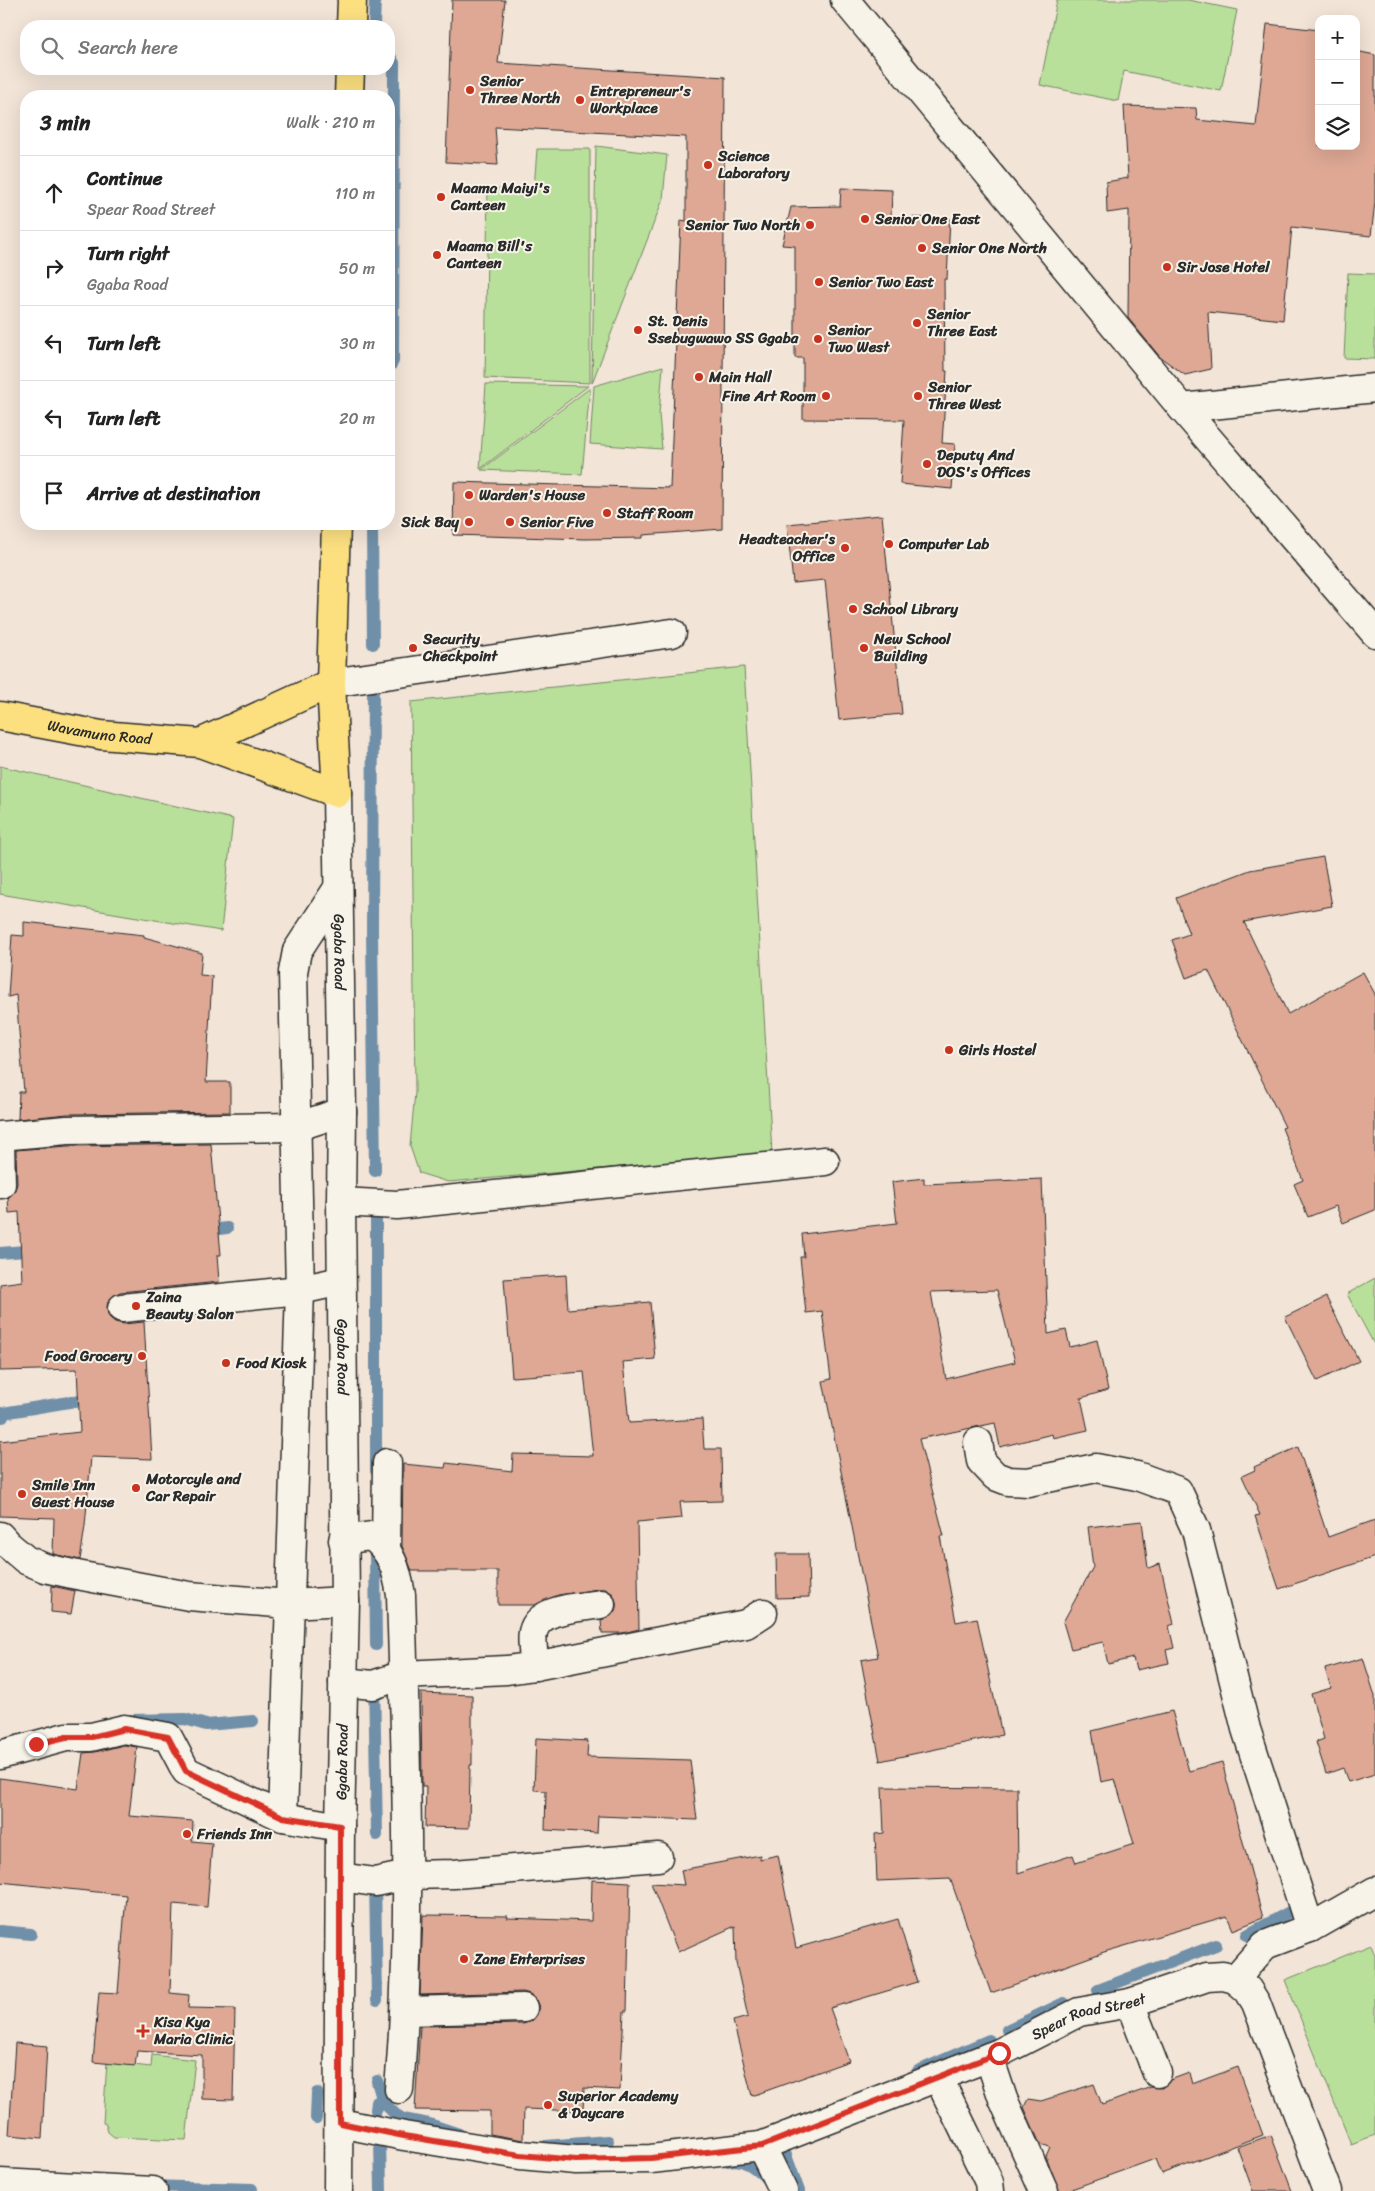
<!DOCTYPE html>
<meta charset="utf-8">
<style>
:root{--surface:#fff;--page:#f2f2f2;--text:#222;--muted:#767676;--line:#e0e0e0}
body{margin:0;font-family:Sriracha,sans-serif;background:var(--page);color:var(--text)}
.controls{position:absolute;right:15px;top:15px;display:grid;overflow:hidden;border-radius:10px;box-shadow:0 5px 20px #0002}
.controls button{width:45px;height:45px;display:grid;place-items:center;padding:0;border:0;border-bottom:1px solid var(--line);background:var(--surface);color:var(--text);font:25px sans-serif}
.stop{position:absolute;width:15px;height:15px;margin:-11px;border:4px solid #d93025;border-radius:50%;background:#fff}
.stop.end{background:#d93025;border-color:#fff;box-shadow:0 1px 5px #0008}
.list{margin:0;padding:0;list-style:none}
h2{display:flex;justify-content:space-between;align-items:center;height:65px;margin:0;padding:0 20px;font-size:21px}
h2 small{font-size:16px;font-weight:400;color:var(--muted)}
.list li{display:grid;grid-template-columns:32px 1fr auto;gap:15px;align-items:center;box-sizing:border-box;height:75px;padding:0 20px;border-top:1px solid var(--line)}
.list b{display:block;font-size:19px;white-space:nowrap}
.list p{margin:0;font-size:16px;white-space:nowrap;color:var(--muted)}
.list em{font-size:16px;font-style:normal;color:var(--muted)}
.icon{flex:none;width:28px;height:28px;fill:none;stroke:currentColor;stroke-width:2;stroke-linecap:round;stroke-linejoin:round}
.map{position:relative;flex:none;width:1375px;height:2191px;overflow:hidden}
.search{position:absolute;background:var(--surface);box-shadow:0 5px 20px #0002;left:20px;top:20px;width:375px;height:55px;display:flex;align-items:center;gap:12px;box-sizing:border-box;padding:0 18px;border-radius:20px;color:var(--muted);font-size:19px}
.panel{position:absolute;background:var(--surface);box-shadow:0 5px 20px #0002;left:20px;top:90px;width:375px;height:440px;border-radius:20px}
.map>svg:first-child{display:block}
.green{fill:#b9e09b;stroke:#728663}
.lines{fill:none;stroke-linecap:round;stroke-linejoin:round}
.stream{stroke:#708fa8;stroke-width:12}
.building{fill:#dea895;stroke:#2b2b2b;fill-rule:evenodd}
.minor-casing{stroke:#2b2b2b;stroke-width:31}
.major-casing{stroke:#2b2b2b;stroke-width:31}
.minor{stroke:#f7f3e8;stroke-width:28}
.major{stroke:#fce080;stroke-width:28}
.route{stroke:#d93025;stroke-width:6}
.poi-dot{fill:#c8321e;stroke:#f7f3e8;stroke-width:2}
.labels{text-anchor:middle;stroke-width:4;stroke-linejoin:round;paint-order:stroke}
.poi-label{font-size:15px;font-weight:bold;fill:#2b2b2b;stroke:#f7f3e8;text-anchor:start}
.street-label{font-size:15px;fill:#2b2b2b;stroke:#f7f3e8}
</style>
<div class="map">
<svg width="1375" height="2191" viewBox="0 0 1375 2191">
<rect width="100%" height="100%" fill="#f2e4d7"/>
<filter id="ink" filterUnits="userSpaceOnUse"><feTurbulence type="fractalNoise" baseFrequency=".02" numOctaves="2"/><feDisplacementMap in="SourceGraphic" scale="10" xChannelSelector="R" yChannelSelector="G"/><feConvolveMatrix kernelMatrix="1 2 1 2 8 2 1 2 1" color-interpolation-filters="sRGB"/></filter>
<g filter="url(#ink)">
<path class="green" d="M1057,0H1188L1237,10L1221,91L1124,71L1118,101L1040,85Z
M596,146L667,155L663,199L592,383Z
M537,149H590V383L485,378L488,188L534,189Z
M1348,273L1375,274V359L1344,358Z
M663,366L659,414L662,449L590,444L594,386Z
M486,384L588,386L480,469Z
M590,388L582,474L481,470Z
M744,667L772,1154L448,1182L419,1173L410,1146L415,1092L411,702Z
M0,766L233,819L221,931L0,894Z
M1375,1278V1346L1347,1294Z
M1371,1945L1375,1956V2135L1351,2144L1285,1980Z
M152,2055L195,2060L186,2140L114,2137L108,2132L106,2124L103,2123L107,2062L151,2067Z"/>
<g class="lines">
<path class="stream" d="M374,26L375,0
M389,55L394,63L393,361L389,368
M372,524L373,644
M373,683L372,932L375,1171
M202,1231L227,1228
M0,1253L38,1250
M0,1417H3V1413L93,1398
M376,1471V1211
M375,1551L376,1645
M374,1681L377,1835
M131,1720L185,1719L206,1725L253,1721
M375,1879L377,2000
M0,1931L31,1934
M1247,1935L1293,1910
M1098,1990L1216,1945
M1007,2030L1064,2003
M918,2071L989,2040
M383,2102L395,2114L403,2119L429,2124L459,2134
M376,2110L377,2102H383L377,2081
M316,2118L317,2093
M380,2140L381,2191
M546,2146L608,2141
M784,2150L799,2191
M728,2161C745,2157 760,2171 770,2183
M149,2186L252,2189"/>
</g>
<path class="building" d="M452,0H505L498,63L725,77L722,529L643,535V538L585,539L453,535L454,482L670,488L681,220L686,221V137L495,127L498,165L446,162Z
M1267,24L1319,30V146H1356V51L1375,55V202L1371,236L1292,227L1283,320L1208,312L1211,369L1185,375L1160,357L1128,318L1129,210L1107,213L1106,182L1128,178L1124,106L1196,108L1197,120L1256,126Z
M841,188L892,190L891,217L950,218L947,279H944L945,371H947L942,443L955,444L952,489L900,484L904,420L803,419V358H795V246L782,245L791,207L840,206Z
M882,515L902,714L839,720L825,580L793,583L787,524Z
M1323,857L1332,906L1244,922L1288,1014L1363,972L1375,994V1210L1343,1223L1336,1206L1308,1217L1294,1184L1303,1180L1282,1128L1285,1127L1208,970L1186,978L1172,940L1189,934L1176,898L1250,870Z
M24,922L144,935V937L202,953L200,975L212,976L206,1082H230V1112L67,1114L18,1119L19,1092H24L16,995L8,997L12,935L24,936Z
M211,1144L221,1255H217L219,1282L120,1292L113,1296L108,1302L107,1310L109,1317L115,1322L124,1324L144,1322L152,1459L91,1457L85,1526L80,1560L53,1554L54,1518L0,1516V1441L80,1432L77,1369L0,1371V1284L22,1281L19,1212L9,1213L8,1198L14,1192L17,1184L16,1150L68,1146Z
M924,1178V1184L1042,1179L1048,1334L1066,1330L1070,1347L1097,1340L1108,1390L1081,1398L1088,1430L1053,1438L1052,1434L1000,1447L995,1423L919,1439L944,1536H940L956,1622L977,1618L1002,1735L880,1761L861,1660L878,1657L823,1381L831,1379L822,1311L806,1313L800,1257H804L802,1234L897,1223L892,1182ZM997,1290L1015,1362L946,1379L931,1292Z
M566,1275L568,1309L650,1302L655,1359L623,1362L629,1423L702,1419L704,1449H721L722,1501L680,1502L682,1518L637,1522L639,1629L623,1633H602L601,1620L611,1616L616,1609V1602L613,1594L606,1589H599L558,1595L535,1605H498V1571H412L402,1546L403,1464L445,1468L446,1463L512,1471L513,1454L593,1456L584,1372L512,1377L504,1279Z
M1326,1297L1359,1361L1317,1381L1285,1317Z
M1298,1447L1328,1537L1375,1520V1557L1279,1589L1255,1516L1260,1515L1242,1476L1255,1470L1254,1467Z
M1142,1521L1148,1568L1160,1564L1174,1624L1169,1626L1174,1648L1166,1650L1169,1663L1136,1670L1133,1658L1108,1664L1103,1642L1071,1649L1063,1622L1093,1567L1088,1527Z
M776,1554H808L809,1597L777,1598Z
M52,1586L75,1591L71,1614L51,1612Z
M1363,1658L1375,1696V1774L1348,1782L1343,1768L1326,1774L1316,1742L1324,1739L1311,1694L1331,1688L1325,1669Z
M421,1693L472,1695V1765H470L469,1828L425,1827L426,1786H422Z
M1172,1711L1189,1771L1222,1762L1263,1918L1233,1930L1227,1916L1104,1952L991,1993L950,1878L877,1881L875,1834L884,1833L882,1787L1017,1788L1018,1873L1073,1855L1076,1863L1134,1844L1115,1779L1101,1782L1092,1731Z
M536,1738L588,1741L587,1757L690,1760L697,1820L598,1816L597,1833L545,1830L546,1791L534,1790Z
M124,1745L137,1747L129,1816L193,1821L192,1841L212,1843L207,1907L173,1904L170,1993L189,1995L188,2008L235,2009L233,2100L202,2099V2055L137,2051L135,2066L93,2062L99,1992L118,1993L126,1895L0,1882V1778L78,1789L83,1753L95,1752Z
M760,1855V1859L778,1855L796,1948L898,1919L917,1982L830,2008L849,2061L752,2096L733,2021L748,2017L736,1963L735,1926L678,1952L651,1883L684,1885L681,1870Z
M592,1880L630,1882L627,2011H624L620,2090L584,2088L583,2111L524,2109L523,2140L490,2134V2111L415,2110L420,2026L523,2024L532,2021L537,2015L539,2008L536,1999L530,1994L523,1992L420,1995L423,1915L508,1916L507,1918L591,1921Z
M15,2043L47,2046L42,2138L9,2135Z
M1238,2067L1263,2135L1161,2174L1155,2159L1066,2191H1059L1046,2156L1050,2147L1040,2144L1024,2107L1028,2099L1041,2101L1094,2084L1102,2105L1151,2087L1162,2088L1170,2080L1189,2073L1192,2084Z
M1271,2135L1292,2191H1253L1237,2147Z"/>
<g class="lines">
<defs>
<g id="minor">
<path d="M845,0L1182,408L1375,633"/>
<path d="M1182,408L1375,388"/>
<path d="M331,683L672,633"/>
<path id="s1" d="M337,793L342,1112L341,1202L345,1601L340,1827L338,2191"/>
<path d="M0,1139V1136L67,1130L296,1127L342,1112"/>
<path d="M0,1142L1,1184"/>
<path d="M341,1202L397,1205L825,1161"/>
<path d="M122,1308L300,1290L341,1281"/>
<path d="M978,1442L981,1461L995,1476L1008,1481L1028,1482L1096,1468L1137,1476L1178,1491L1196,1530L1246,1729L1310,1928"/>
<path d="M0,1536L7,1544L26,1560L45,1568L77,1575L189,1596L289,1604L345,1601"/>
<path d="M343,1540L371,1536C392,1550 397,1571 401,1595C406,1760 413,1924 399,2089"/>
<path d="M386,1549L387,1463"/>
<path d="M535,1666C534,1656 531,1642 533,1632C539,1607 580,1608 601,1604"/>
<path d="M343,1682L373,1685L403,1675L507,1670L535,1666L746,1624L763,1613"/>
<path d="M0,1755L66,1737H91L124,1729L168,1737L186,1771L283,1817L340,1827"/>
<path d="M283,1817L300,1290L293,972L297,951L338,888"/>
<path d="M340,1877L375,1882L408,1875L454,1874L658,1857"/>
<path d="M1235,1979L1265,1945L1310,1928L1375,1891"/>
<path d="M1130,2003L1157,2073"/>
<path d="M405,2011L523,2008"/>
<path d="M989,2057L1003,2099L1044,2191"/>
<path d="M938,2077L989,2182L990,2191"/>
<path id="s2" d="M340,2123L404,2136L520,2155L576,2160L651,2159L761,2146L999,2053L1079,2012L1130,2003L1207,1977L1223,1976L1235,1979L1248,1990L1256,2003L1327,2191"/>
<path d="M761,2146L783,2191"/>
<path d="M0,2183L153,2191"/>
</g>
<g id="major">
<path d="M351,26L352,0"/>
<path d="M349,96L350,69"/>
<path id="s3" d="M0,716L101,735L200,743L337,793L331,683L336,524"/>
<path d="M200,743L331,683"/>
</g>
</defs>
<use href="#minor" class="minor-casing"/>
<use href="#major" class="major-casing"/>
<use href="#minor" class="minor"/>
<use href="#major" class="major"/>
</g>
</g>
<g class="lines" filter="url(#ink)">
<path class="route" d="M36,1744L66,1737H92L124,1729L168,1737L186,1771L283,1817L340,1826V2123L404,2136L520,2155L576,2160L651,2158L762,2146L999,2053"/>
</g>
<g class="poi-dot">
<circle cx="470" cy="90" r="5"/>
<circle cx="580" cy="100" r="5"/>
<circle cx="708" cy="165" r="5"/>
<circle cx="441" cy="197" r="5"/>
<circle cx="865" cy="219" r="5"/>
<circle cx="810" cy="225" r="5"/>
<circle cx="922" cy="248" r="5"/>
<circle cx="437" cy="255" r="5"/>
<circle cx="1167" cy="267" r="5"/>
<circle cx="819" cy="282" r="5"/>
<circle cx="917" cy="323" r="5"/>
<circle cx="638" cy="330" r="5"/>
<circle cx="818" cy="339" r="5"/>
<circle cx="699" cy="377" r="5"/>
<circle cx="826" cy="396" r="5"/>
<circle cx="918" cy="396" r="5"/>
<circle cx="927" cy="464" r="5"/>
<circle cx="469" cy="495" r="5"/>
<circle cx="607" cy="513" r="5"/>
<circle cx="469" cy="522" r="5"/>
<circle cx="510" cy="522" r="5"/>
<circle cx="889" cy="544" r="5"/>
<circle cx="845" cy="548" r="5"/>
<circle cx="853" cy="609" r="5"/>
<circle cx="413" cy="648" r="5"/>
<circle cx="864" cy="648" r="5"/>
<circle cx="949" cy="1050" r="5"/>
<circle cx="136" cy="1306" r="5"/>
<circle cx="142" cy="1356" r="5"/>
<circle cx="226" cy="1363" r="5"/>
<circle cx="136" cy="1488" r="5"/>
<circle cx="22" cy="1494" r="5"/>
<circle cx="187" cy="1834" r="5"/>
<circle cx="464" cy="1959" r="5"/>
<path d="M140.5 2023.5h5v5h5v5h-5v5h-5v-5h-5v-5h5z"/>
<circle cx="548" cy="2105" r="5"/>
</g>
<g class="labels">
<g class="poi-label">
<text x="480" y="86">Senior<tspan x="480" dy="17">Three North</tspan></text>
<text x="590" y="96">Entrepreneur's<tspan x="590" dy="17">Workplace</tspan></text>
<text x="718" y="161">Science<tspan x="718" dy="17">Laboratory</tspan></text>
<text x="451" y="193">Maama Maiyi's<tspan x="451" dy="17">Canteen</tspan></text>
<text x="875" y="224">Senior One East</text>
<text x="800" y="230" text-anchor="end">Senior Two North</text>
<text x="447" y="251">Maama Bill's<tspan x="447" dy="17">Canteen</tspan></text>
<text x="932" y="253">Senior One North</text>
<text x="1177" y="272">Sir Jose Hotel</text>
<text x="829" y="287">Senior Two East</text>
<text x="927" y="319">Senior<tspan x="927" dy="17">Three East</tspan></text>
<text x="648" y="326">St. Denis<tspan x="648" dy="17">Ssebugwawo SS Ggaba</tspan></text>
<text x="828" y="335">Senior<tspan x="828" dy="17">Two West</tspan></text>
<text x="709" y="382">Main Hall</text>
<text x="928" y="392">Senior<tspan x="928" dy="17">Three West</tspan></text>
<text x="816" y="401" text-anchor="end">Fine Art Room</text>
<text x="937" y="460">Deputy And<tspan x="937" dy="17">DOS's Offices</tspan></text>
<text x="479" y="500">Warden's House</text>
<text x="617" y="518">Staff Room</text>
<text x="459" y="527" text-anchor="end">Sick Bay</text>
<text x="520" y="527">Senior Five</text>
<text x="835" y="544" text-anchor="end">Headteacher's<tspan x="835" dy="17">Office</tspan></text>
<text x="899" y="549">Computer Lab</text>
<text x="863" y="614">School Library</text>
<text x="423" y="644">Security<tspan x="423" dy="17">Checkpoint</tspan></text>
<text x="874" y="644">New School<tspan x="874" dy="17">Building</tspan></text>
<text x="959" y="1055">Girls Hostel</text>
<text x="146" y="1302">Zaina<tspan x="146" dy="17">Beauty Salon</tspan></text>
<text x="132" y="1361" text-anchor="end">Food Grocery</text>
<text x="236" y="1368">Food Kiosk</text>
<text x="146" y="1484">Motorcyle and<tspan x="146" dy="17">Car Repair</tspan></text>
<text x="32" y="1490">Smile Inn<tspan x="32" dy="17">Guest House</tspan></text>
<text x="197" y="1839">Friends Inn</text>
<text x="474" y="1964">Zane Enterprises</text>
<text x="154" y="2027">Kisa Kya<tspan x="154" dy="17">Maria Clinic</tspan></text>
<text x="558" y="2101">Superior Academy<tspan x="558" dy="17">&amp; Daycare</tspan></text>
</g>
<g class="street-label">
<text dy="5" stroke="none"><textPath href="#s3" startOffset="101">Wavamuno Road</textPath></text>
<text dy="5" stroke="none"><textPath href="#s1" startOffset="159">Ggaba Road</textPath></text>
<text dy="5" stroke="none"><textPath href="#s1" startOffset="564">Ggaba Road</textPath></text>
<text transform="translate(342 1762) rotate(-89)" y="5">Ggaba Road</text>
<text dy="5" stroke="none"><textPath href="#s2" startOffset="778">Spear Road Street</textPath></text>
</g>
</g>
</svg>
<div class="controls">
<button>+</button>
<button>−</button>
<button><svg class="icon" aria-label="layers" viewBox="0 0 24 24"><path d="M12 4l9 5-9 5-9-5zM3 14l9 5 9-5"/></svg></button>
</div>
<div class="stop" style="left:999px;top:2053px"></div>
<div class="stop end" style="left:36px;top:1744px"></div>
<div class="search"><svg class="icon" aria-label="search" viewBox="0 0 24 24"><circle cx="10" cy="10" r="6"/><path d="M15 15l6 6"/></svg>Search here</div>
<section class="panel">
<h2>3 min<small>Walk · 210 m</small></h2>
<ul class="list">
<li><svg class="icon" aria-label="ahead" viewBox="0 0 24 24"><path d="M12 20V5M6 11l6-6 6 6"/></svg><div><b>Continue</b><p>Spear Road Street</p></div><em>110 m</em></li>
<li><svg class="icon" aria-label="right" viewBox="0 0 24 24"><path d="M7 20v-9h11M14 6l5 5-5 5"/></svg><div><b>Turn right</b><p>Ggaba Road</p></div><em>50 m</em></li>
<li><svg class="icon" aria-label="left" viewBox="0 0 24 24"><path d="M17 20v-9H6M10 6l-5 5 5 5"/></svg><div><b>Turn left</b></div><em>30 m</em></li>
<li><svg class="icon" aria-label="left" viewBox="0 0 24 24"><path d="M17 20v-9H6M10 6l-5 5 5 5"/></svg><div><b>Turn left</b></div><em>20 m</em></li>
<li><svg class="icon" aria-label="arrive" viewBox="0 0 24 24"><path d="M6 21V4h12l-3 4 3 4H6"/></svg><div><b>Arrive at destination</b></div></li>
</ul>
</section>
</div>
